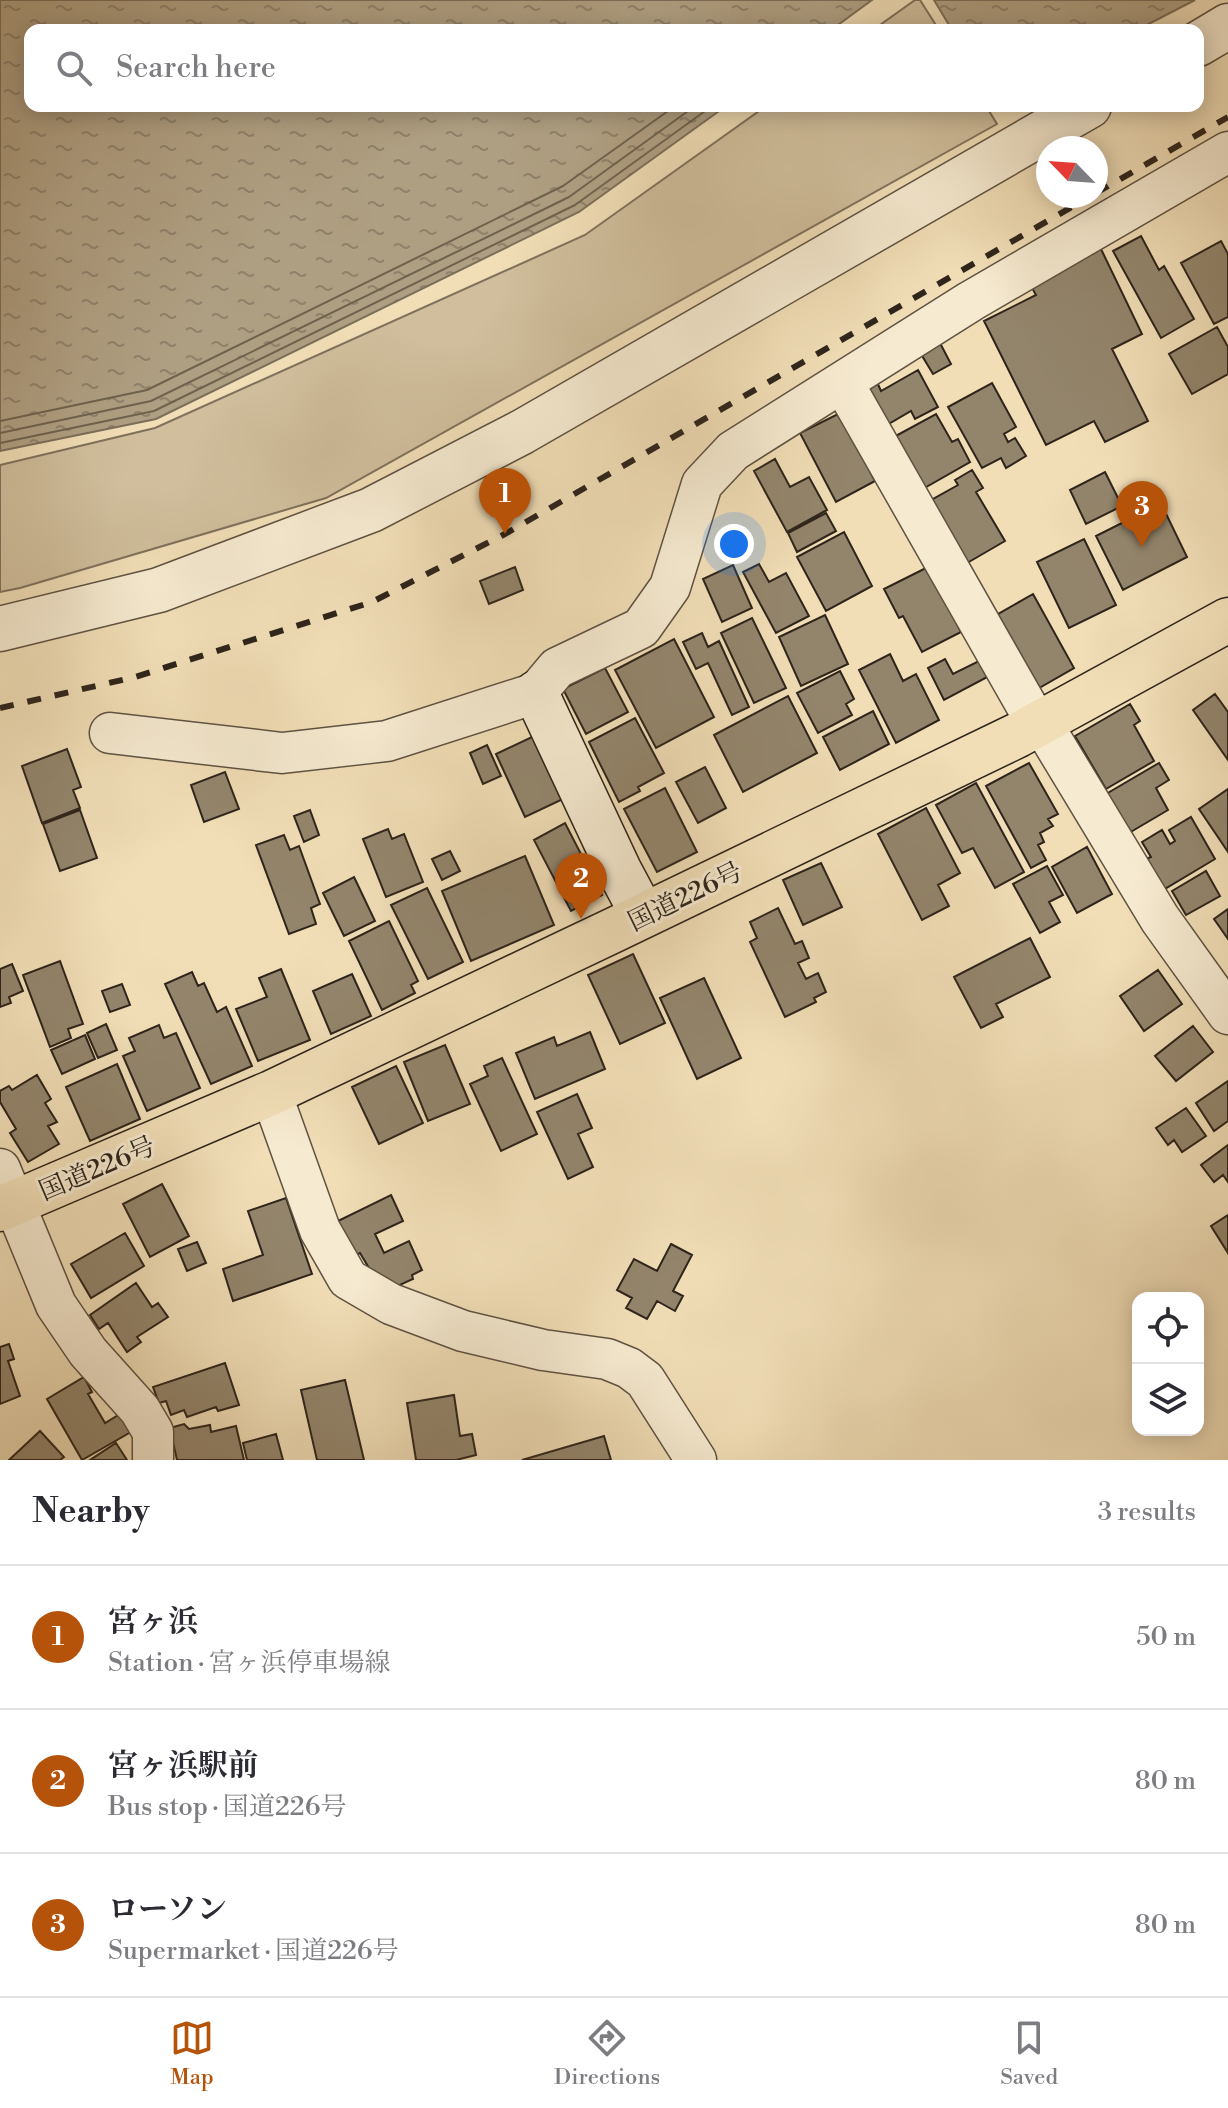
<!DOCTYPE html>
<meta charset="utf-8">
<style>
:root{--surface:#fff;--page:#f2f2f3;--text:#2b2b33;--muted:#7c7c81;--line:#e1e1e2;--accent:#b45309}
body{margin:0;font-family:"Libre Bodoni","Noto Serif JP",serif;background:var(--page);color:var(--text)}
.controls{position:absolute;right:24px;bottom:24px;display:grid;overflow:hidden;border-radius:16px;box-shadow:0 4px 20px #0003}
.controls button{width:72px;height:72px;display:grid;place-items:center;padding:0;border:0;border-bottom:2px solid var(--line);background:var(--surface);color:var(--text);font:40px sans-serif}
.compass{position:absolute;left:1036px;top:136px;width:72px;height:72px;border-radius:50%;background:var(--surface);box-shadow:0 4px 20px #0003;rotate:295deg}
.you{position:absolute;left:734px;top:544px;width:28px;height:28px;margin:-20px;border:6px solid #fff;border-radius:50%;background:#1a73e8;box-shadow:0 0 0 12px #1a73e833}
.badge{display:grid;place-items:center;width:52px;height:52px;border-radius:50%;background:var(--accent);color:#fff;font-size:26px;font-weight:700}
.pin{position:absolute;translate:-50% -66px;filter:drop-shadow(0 2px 4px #0008)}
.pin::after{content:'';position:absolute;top:42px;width:28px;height:24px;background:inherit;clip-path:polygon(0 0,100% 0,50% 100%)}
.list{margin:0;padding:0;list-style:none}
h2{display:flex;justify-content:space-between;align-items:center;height:104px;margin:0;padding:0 32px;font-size:34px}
h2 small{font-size:26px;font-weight:400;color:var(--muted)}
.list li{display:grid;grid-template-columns:52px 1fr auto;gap:24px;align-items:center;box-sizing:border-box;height:144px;padding:0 32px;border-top:2px solid var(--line)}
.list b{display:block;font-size:30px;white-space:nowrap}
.list p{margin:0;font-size:26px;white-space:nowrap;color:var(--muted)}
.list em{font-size:26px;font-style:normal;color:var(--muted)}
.icon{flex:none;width:44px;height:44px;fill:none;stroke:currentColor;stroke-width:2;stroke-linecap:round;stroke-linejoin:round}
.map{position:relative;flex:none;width:1228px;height:1460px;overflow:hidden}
.search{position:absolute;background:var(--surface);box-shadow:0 4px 20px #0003;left:24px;right:24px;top:24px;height:88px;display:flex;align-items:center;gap:20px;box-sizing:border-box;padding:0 28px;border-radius:16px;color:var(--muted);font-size:30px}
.sheet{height:536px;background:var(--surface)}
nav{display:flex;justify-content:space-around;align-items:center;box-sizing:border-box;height:112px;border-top:2px solid var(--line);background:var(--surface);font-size:22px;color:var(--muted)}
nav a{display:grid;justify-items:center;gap:4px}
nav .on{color:var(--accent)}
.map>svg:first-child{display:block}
.green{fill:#d0be9c;stroke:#7f715c;stroke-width:2}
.water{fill:url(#water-ripples);stroke:#7b6e59;stroke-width:2}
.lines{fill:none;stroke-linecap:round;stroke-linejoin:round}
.shore{stroke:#6e624e;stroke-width:2}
.building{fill:#93856c;stroke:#2e241b;stroke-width:2}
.minor-casing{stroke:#5f5242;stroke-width:43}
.tertiary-casing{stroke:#5f5242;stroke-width:47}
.secondary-casing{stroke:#2e241b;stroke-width:47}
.trunk-casing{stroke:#2e241b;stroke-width:47}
.minor{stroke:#f6ead0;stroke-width:40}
.tertiary{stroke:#f6ead0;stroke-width:44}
.secondary{stroke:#f6ead0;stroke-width:44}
.trunk{stroke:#f1deb7;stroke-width:44}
.rail{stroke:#2e241b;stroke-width:6;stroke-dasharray:14 14;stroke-linecap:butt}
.labels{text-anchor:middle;stroke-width:6;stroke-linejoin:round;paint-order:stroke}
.street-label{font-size:26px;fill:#2e241b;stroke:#f6ead0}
</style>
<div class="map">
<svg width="1228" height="1460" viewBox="0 0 1228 1460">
<defs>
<pattern id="water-ripples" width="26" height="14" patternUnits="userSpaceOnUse" patternTransform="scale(2)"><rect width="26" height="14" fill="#af9f82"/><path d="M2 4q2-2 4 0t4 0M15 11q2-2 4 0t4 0" fill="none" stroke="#8f816a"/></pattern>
</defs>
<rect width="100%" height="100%" fill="#f1deb7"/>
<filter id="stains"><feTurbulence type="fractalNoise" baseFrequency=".0025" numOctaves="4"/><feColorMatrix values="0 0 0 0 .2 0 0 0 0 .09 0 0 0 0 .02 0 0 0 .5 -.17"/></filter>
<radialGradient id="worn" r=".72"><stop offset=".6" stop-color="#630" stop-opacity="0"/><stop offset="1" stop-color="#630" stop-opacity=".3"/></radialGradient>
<path class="green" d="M915,0H920L939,30H873Z
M766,106H986L997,124L326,498L20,588L0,592V465L155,428L585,235Z"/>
<path class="water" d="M0,0H872L831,30H30V106H726L579,212L156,419L0,451Z
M934,0H1195L1137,30H952Z"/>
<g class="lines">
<path class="shore" d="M0,421L147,390L563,186L675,106
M0,433L151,401L569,197L695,106
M0,443L154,411L575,205L712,106"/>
</g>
<path class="building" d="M1141,236L1159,270L1164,266L1194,319L1161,338L1113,251Z
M1221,241L1228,254V317L1214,324L1181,263Z
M1101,249L1142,334L1112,349L1148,421L1105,442L1094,421L1046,445L984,321L1036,295L1030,284Z
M1217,327L1228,347V374L1192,394L1169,354Z
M940,343L951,364L933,374L921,354Z
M918,370L938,407L915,419L911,411L887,425L861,391L877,382L881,391Z
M992,383L1016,427L1004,434L1008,442L1015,438L1026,456L1006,468L1001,458L982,468L948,407Z
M840,413L875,481L836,502L800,433Z
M936,414L952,442L958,439L970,462L921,490L892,438Z
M775,459L790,487L809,477L827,510L787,532L754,471Z
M972,470L983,488L976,492L1005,541L962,566L926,503L958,485L955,480Z
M1105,472L1122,506L1086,524L1070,490Z
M1155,491L1187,557L1123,590L1096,536L1138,515L1131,502Z
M826,513L836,531L797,552L788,533Z
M844,532L872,586L826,611L797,557Z
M1084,539L1116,605L1069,628L1037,562Z
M759,564L769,582L786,573L809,616L776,633L743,572Z
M934,564L943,595L961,632L922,652L903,616L899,618L884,589Z
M733,565L752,608L722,622L703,579Z
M515,567L523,590L489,604L480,581Z
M1033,594L1074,668L1034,691L993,617Z
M825,615L848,664L801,686L779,637Z
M752,618L786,688L754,703L721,633Z
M702,633L708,647L719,641L749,707L732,715L708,663L696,669L683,642Z
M674,639L714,717L656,748L615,670Z
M890,654L903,681L916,674L939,720L896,743L859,670Z
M945,659L953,674L983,659L991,675L944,700L928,668Z
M605,668L628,712L586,734L563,689Z
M840,671L854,699L846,704L852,715L818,733L797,693Z
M1215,694L1228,712V760L1193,710Z
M788,696L817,753L743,792L714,735Z
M1130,704L1140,721L1134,725L1154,761L1106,789L1075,736Z
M873,711L889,744L840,770L823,737Z
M635,718L664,773L638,787L640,791L619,802L589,742Z
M534,736L563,799L525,817L496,754Z
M487,745L501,776L483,784L470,753Z
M67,749L81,787L73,790L80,808L42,823L22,766Z
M1029,763L1058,814L1048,819L1053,826L1040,833L1044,842L1038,845L1046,860L1031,868L986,786Z
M1159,763L1169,780L1156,788L1168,810L1129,833L1106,794Z
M705,767L726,808L698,823L676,782Z
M225,772L239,809L204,822L191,785Z
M976,783L1024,872L995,888L973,848L962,853L936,805Z
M665,788L697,852L657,872L624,809Z
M1228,789V852L1199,809Z
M926,808L960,873L938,885L949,906L922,920L878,834Z
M80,810L97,858L60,871L43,824Z
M310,810L319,835L304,842L294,816Z
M1191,817L1215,859L1163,890L1146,859L1151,857L1142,842L1162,830L1170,844L1175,841L1169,830Z
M565,823L602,895L571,911L534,840Z
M388,829L392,839L404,834L423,882L386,897L363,839Z
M284,835L290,850L299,846L320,904L311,908L316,924L289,934L256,845Z
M1087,847L1112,894L1077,913L1052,867Z
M450,851L460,871L442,880L432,859Z
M525,856L554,925L471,961L442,891Z
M821,863L842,907L803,925L783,880Z
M1047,866L1063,895L1049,902L1060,922L1040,933L1013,884Z
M1206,871L1220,896L1186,915L1172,891Z
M354,877L375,921L344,936L323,893Z
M427,888L463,962L428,979L391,905Z
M778,908L795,944L802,941L809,958L798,963L806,979L818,973L826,992L814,998L816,1002L785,1017L750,942L757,938L750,922Z
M1228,909V939L1214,919Z
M389,921L418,981L411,985L415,993L382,1010L349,941Z
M1030,938L1050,977L996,1004L1003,1017L981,1028L954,977Z
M633,954L665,1023L620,1044L588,975Z
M60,961L83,1024L68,1029L71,1038L50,1047L23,975Z
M12,964L23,991L9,997L11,1003L0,1007V969Z
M281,969L310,1040L258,1061L236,1009L267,997L259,978Z
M1158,970L1182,1004L1144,1031L1120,996Z
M192,972L198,986L204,983L217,1012L226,1007L252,1066L211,1084L165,984Z
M352,974L371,1016L331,1034L313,991Z
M704,978L741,1058L697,1079L660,998Z
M122,984L130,1005L110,1012L102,991Z
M106,1024L117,1050L98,1058L87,1033Z
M159,1025L164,1038L176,1033L200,1088L147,1111L123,1056L135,1051L129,1038Z
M1193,1026L1213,1052L1176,1081L1155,1056Z
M590,1032L605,1069L535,1099L516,1053L554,1037L557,1046Z
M85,1035L95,1059L62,1074L51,1050Z
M445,1045L470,1104L428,1121L404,1062Z
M502,1058L537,1134L501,1151L470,1084L488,1076L484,1066Z
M117,1064L140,1119L90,1141L66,1087Z
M396,1066L423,1123L379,1144L352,1087Z
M37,1075L51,1099L45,1103L57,1122L48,1126L59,1144L28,1162L10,1133L16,1129L0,1102V1091L9,1086L12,1090Z
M1228,1081V1121L1214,1131L1196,1103Z
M577,1094L592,1128L578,1134L593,1167L568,1179L537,1112Z
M1186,1108L1206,1136L1182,1152L1174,1140L1168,1145L1156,1128Z
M1228,1145V1182L1223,1175L1214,1182L1201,1165Z
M162,1184L189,1236L150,1257L123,1204Z
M391,1195L403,1221L375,1234L384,1253L409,1241L422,1270L412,1275L413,1279L391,1289L378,1283L360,1253L354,1256L338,1221Z
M286,1198L312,1274L233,1301L223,1269L263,1255L248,1211Z
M1228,1215V1253L1211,1226Z
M125,1233L144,1266L91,1298L71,1264Z
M197,1242L206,1263L187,1271L178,1249Z
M671,1244L692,1255L673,1291L683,1296L675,1311L657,1301L647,1319L626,1308L632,1298L617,1290L634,1259L657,1271Z
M136,1283L152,1307L158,1303L168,1317L137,1337L141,1342L127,1352L108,1323L99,1329L90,1315Z
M9,1344L14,1359L8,1361L20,1396L0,1404V1347Z
M225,1363L239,1405L218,1411L216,1407L187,1417L184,1410L171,1415L166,1401L159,1403L153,1387Z
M84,1377L92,1392L88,1394L105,1423L120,1414L131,1432L82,1460L47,1399Z
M345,1380L364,1460H317L301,1390Z
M454,1395L460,1436L472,1434L476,1455L456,1460H416L407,1403Z
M184,1424L189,1429L210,1425L211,1432L236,1426L244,1460H177L170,1428Z
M40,1431L64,1457L60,1460H9Z
M276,1434L283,1460H247L243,1443Z
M604,1436L611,1460H522Z
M116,1443L127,1460H90Z"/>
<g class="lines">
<defs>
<path id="minor" d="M843,383L1037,724
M1041,722L1160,919L1228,1014
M110,733L282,753L387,741L536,693L557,668L641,628L670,587L702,484L733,451L971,301L1228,152
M271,1093L320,1230L348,1279L391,1304L463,1331L543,1350L607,1359L629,1368L645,1380L696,1460
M0,1169L56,1305L88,1352L140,1410L153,1432V1460"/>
<path id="tertiary" d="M1198,44L1228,26
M0,629L159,590L371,510L522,432L1089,106"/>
<path id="secondary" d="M536,693L619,870L643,915"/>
<path id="trunk" d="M0,1209L271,1093L616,929L1018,735L1228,620"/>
</defs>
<use href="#minor" class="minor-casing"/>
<use href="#tertiary" class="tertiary-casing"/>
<use href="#secondary" class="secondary-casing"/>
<use href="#trunk" class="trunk-casing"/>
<use href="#minor" class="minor"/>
<use href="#tertiary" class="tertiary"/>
<use href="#secondary" class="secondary"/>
<use href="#trunk" class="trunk"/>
<path class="rail" d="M1096,193L1228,117
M0,708L135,677L372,602L505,534L1091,196"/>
</g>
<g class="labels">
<g class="street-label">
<text transform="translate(685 896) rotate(-26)" y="9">国道226号</text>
<text transform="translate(97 1168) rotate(-23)" y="9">国道226号</text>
</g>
</g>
<rect width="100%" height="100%" filter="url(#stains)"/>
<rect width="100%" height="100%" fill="url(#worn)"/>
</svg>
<div class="controls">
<button><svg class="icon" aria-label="locate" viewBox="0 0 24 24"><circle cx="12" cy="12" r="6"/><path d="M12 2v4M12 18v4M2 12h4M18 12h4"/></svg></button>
<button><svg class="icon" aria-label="layers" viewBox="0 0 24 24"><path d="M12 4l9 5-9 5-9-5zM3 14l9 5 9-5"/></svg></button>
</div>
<svg class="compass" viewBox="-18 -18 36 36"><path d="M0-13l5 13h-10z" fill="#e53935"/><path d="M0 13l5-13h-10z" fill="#7c7c81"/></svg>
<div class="you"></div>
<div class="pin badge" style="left:505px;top:534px">1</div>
<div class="pin badge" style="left:581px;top:919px">2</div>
<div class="pin badge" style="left:1142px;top:547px">3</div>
<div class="search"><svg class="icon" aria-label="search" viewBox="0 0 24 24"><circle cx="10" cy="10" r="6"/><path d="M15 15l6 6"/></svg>Search here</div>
</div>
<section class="sheet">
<h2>Nearby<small>3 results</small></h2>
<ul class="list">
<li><span class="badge">1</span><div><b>宮ヶ浜</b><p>Station · 宮ヶ浜停車場線</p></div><em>50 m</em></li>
<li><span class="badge">2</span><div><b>宮ヶ浜駅前</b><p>Bus stop · 国道226号</p></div><em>80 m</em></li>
<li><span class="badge">3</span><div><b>ローソン</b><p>Supermarket · 国道226号</p></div><em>80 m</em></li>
</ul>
</section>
<nav>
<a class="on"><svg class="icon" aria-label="map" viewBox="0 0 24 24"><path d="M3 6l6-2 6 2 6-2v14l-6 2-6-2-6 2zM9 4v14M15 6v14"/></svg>Map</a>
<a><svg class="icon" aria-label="directions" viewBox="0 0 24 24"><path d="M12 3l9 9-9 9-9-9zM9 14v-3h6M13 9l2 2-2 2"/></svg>Directions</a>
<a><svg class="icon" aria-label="saved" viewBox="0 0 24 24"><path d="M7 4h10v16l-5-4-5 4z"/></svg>Saved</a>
</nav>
